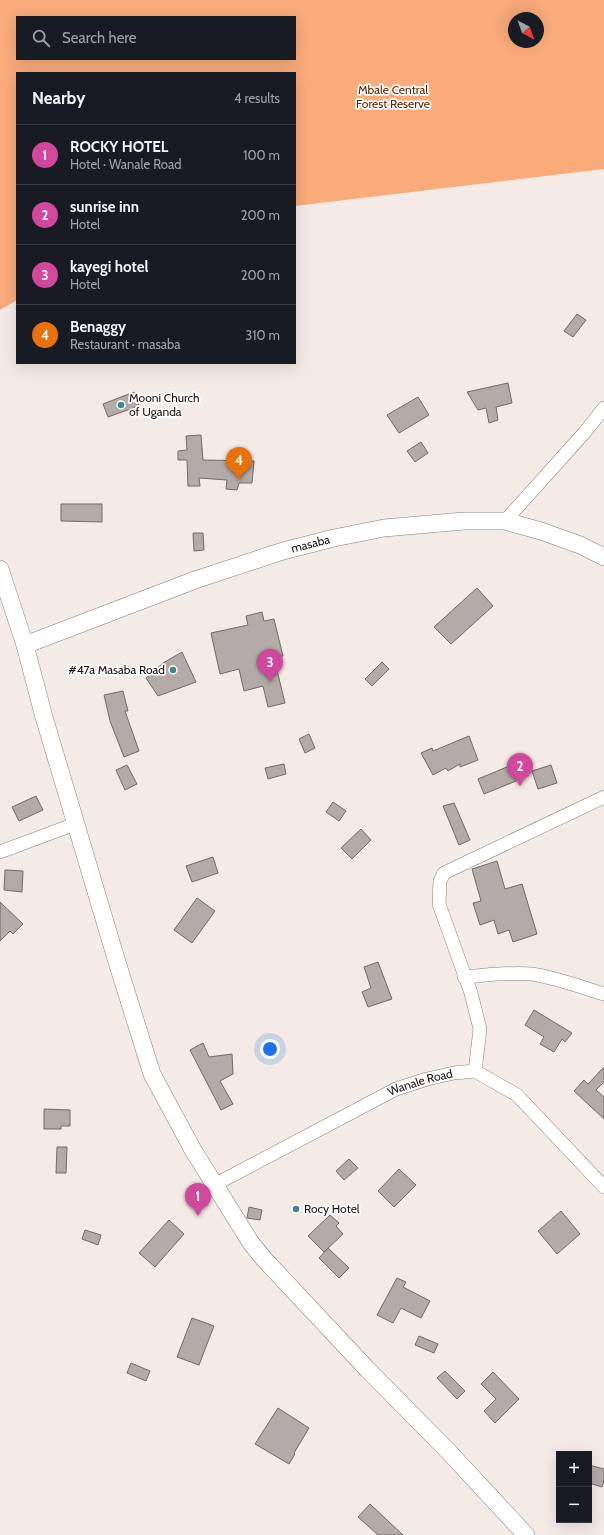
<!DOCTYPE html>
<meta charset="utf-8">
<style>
:root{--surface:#171b24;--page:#20242c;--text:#f1f3f6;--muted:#9ea1a6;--line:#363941;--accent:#3f878d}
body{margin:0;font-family:Cabin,sans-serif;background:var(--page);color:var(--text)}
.controls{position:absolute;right:12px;bottom:12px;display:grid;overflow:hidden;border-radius:0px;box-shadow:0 4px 16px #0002}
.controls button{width:36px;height:36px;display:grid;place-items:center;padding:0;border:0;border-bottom:1px solid var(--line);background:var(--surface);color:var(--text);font:20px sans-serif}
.compass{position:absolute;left:508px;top:12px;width:36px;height:36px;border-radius:50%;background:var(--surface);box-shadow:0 4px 16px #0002;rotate:139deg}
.you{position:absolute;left:270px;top:1049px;width:14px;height:14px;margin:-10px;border:3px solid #fff;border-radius:50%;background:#1a73e8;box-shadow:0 0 0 6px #1a73e833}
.badge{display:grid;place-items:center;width:26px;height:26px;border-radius:50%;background:var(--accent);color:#fff;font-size:13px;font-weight:700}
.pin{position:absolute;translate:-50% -33px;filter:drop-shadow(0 1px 2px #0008)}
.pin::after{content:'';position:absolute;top:21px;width:14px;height:12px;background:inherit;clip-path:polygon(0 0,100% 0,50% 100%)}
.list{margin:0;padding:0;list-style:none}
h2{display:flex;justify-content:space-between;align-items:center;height:52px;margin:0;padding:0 16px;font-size:17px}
h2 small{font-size:13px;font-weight:400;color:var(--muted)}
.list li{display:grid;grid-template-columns:26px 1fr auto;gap:12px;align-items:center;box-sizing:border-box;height:60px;padding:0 16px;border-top:1px solid var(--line)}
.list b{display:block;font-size:15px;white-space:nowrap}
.list p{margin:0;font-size:13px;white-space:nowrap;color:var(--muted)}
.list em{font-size:13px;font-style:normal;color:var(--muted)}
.icon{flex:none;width:22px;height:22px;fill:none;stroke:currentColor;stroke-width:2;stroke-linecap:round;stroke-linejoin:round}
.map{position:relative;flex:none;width:604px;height:1535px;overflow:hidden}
.search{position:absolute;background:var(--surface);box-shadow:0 4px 16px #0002;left:16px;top:16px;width:280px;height:44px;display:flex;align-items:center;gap:10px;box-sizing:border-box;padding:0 14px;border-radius:0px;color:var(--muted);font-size:15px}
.panel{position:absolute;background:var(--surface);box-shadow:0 4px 16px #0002;left:16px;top:72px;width:280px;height:292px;border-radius:0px}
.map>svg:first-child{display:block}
.forest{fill:#f9ab79;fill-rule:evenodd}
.building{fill:#b3aba7;stroke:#716a66}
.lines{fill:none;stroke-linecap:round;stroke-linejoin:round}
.minor-casing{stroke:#847c78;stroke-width:14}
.tertiary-casing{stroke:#847c78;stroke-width:18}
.minor{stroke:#fff;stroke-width:13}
.tertiary{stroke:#fff;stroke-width:17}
.poi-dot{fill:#3f878d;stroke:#fff;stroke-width:1.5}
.labels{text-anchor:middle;stroke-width:3.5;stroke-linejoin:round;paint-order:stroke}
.park-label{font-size:12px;fill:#592800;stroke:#fff}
.poi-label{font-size:12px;fill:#171412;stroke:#fff;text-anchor:start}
.street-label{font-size:12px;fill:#171412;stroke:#fff}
</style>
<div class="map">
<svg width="604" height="1535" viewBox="0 0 604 1535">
<rect width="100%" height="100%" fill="#f4ebe6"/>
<path class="forest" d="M0,0H604V169L295,206V73H17V300L0,310ZM17,17H295V59H17ZM514,18H538V42H514Z"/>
<path class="building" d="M577,314L586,320L573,337L564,331Z
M508,383L512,403L496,407L498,420L489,423L486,408L478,410L467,392Z
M134,392L139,406L108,417L103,404Z
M418,397L429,415L399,433L387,415Z
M201,435L203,460L254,461L252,483H239L237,490L226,489L227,480L199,478L200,486H188L187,460H178V451L187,450L186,436Z
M421,442L428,453L415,462L407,451Z
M61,504H102V522L61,521Z
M193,533H203L204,550L194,551Z
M477,588L493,606L451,644L434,627Z
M262,612L264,621L274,619L283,656L274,658L285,703L268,707L263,686L244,691L239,669L220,674L211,633L248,625L246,616Z
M182,652L196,682L158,696L146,678L163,663Z
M382,662L389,669L372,686L365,679Z
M123,691L128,711H125L139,751L124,757L110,721L104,695Z
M309,734L315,748L305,753L299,739Z
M469,736L478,760L460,767V764L448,771L446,768L433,775L421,753L432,748L433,751Z
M284,764L286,774L268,779L265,768Z
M514,764L521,779L484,794L478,779Z
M127,765L137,784L125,790L116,770Z
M551,765L557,783L538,789L532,771Z
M36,796L43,810L19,821L12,807Z
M333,802L346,811L339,821L326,812Z
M454,803L470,840L459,845L443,806Z
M361,829L371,840L352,859L341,848Z
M213,857L218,873L192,882L186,866Z
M497,861L505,889L522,884L537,934L513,942L509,930L498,934L494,920L480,925L473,903L481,901L472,869Z
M5,870L23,871L22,892L4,890Z
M197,898L215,911L192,943L174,930Z
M0,902L23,924L13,934L10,931L0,941Z
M378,962L392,999L368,1007L362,992L371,988L364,967Z
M534,1010L572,1033L565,1042L562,1039L554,1052L540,1044L544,1037L525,1025Z
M203,1043L209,1057L232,1054L233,1074L220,1081L233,1104L221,1110L190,1050Z
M604,1067V1082L596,1090L604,1097V1119L574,1091L584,1080L588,1084Z
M44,1109L70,1110V1126H61V1129H44Z
M57,1147H67L66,1173H56Z
M349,1159L358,1168L344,1180L336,1171Z
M399,1169L416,1185L394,1207L378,1191Z
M249,1207L262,1210L260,1220L247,1218Z
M561,1211L580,1234L557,1254L538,1231Z
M330,1215L339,1223L336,1226L343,1234L324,1252L308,1236Z
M169,1220L184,1234L155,1267L139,1253Z
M85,1230L101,1235L98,1245L82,1239Z
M328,1248L349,1268L339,1278L319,1258Z
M397,1278L406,1282L403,1287L430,1301L421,1318L401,1308L393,1323L377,1315Z
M192,1318L214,1326L199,1365L177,1357Z
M419,1336L438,1344L434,1353L415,1345Z
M131,1363L150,1371L146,1381L127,1373Z
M445,1371L465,1391L457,1399L437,1378Z
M493,1372L519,1399L495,1423L484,1411L496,1399L481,1384Z
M278,1408L309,1428L294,1453L295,1454L289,1464L255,1444Z
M589,1465L604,1469V1481L602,1487L589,1483Z
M370,1504L403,1535H378L358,1517Z"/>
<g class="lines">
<defs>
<g id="minor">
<path d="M505,521L585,432L604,408"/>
<path d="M0,852L75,824"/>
<path d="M464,977C487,975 510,972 532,974C557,978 581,987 604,994"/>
<path d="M475,1071L480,1029L471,993L439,904L440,881L444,873L604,797"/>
<path id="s1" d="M214,1185L396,1089L427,1079L454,1073L475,1071L517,1095L604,1187"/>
</g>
<g id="tertiary">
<path d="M0,569L25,645L44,717L117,962L152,1074L193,1150L251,1243L264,1259L368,1370L448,1451L526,1535"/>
<path id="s2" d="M25,645L195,580L283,551L334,538L384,528L464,521H505L541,531L580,545L604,557"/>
</g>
</defs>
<use href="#minor" class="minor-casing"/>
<use href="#tertiary" class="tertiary-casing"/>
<use href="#minor" class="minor"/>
<use href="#tertiary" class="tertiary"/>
</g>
<g class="poi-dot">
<circle cx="121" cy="405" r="4"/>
<circle cx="173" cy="670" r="4"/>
<circle cx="296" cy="1209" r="4"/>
</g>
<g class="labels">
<g class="park-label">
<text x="393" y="94">Mbale Central<tspan x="393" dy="14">Forest Reserve</tspan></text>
</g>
<g class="poi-label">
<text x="129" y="402">Mooni Church<tspan x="129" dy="14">of Uganda</tspan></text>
<text x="165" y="674" text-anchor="end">#47a Masaba Road</text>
<text x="304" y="1213">Rocy Hotel</text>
</g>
<g class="street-label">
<text dy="4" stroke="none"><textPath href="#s2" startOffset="303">masaba</textPath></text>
<text dy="4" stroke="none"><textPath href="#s1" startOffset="231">Wanale Road</textPath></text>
</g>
</g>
</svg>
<div class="controls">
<button>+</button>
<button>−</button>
</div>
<svg class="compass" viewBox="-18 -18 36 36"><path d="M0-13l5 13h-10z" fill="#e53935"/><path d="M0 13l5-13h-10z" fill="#9ea1a6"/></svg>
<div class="you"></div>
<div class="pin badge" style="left:198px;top:1216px;background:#d1479c">1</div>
<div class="pin badge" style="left:520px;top:786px;background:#d1479c">2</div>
<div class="pin badge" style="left:270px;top:682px;background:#d1479c">3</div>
<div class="pin badge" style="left:239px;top:480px;background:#e8710a">4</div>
<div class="search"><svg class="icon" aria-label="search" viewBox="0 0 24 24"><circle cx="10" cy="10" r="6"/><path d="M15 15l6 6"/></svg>Search here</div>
<section class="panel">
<h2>Nearby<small>4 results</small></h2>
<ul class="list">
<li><span class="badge" style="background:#d1479c">1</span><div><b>ROCKY HOTEL</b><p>Hotel · Wanale Road</p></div><em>100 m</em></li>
<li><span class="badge" style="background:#d1479c">2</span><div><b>sunrise inn</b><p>Hotel</p></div><em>200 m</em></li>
<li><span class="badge" style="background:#d1479c">3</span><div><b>kayegi hotel</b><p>Hotel</p></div><em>200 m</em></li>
<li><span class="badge" style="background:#e8710a">4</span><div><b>Benaggy</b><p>Restaurant · masaba</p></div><em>310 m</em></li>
</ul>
</section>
</div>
